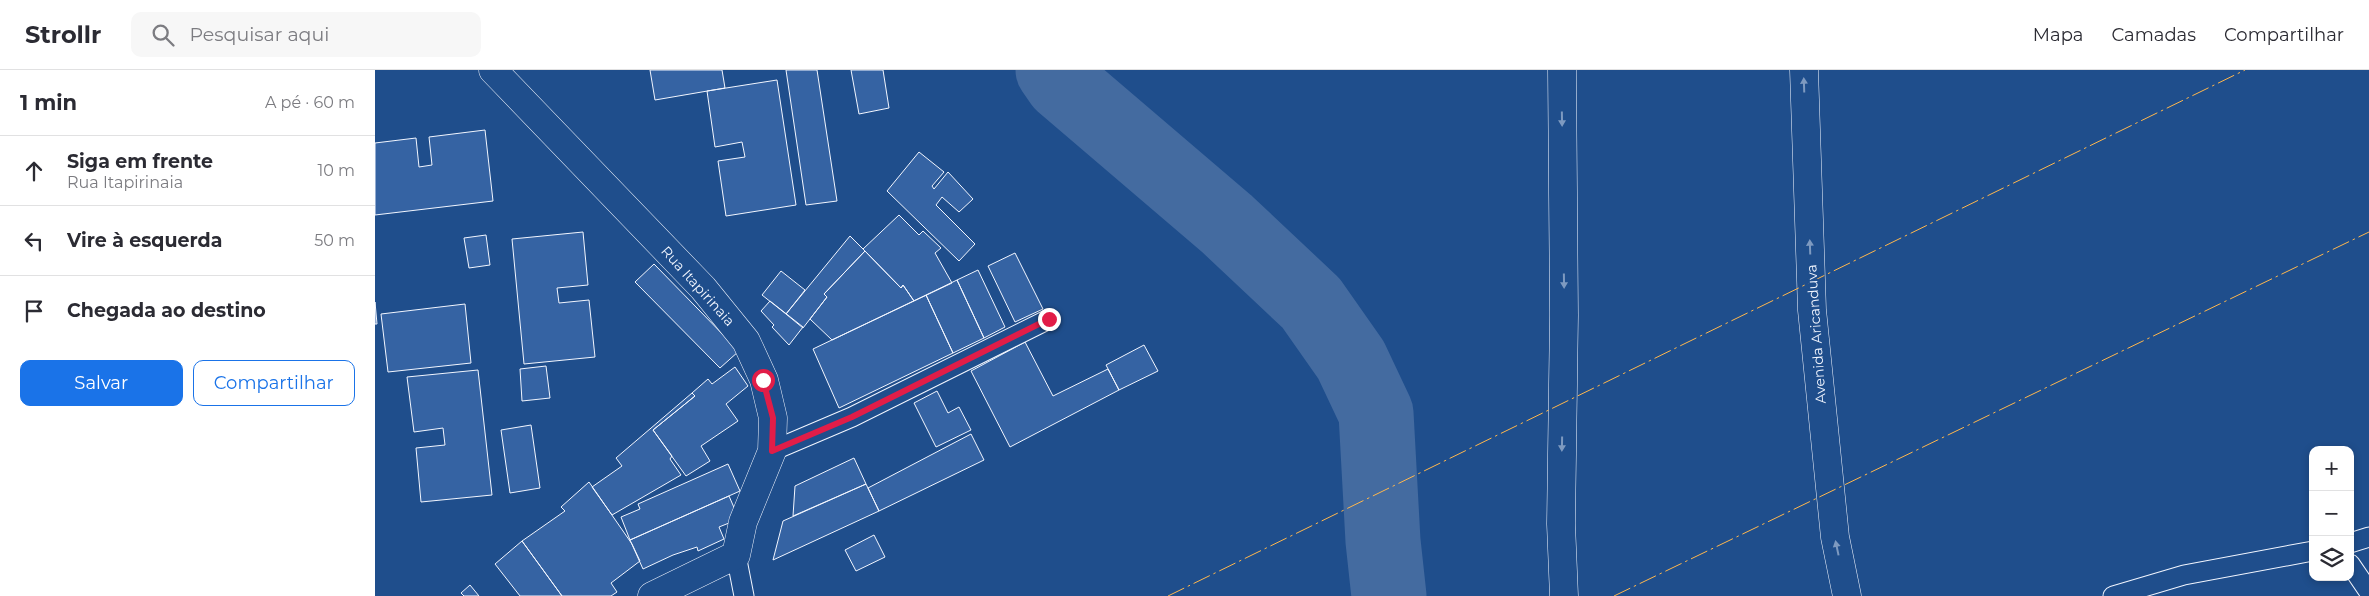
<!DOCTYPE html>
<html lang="pt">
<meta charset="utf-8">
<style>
:root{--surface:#fff;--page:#f7f7f7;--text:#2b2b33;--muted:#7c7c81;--line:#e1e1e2;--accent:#1a73e8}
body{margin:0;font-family:Montserrat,sans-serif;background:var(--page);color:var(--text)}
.controls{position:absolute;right:15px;bottom:15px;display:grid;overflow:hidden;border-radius:10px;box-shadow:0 2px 8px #0003}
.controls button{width:45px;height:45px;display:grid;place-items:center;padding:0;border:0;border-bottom:1px solid var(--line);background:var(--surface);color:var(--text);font:25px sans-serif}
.stop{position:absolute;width:15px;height:15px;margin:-11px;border:4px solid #e11d48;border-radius:50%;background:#fff}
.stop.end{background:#e11d48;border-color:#fff;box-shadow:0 1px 5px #0008}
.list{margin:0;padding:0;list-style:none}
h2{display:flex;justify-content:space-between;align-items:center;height:65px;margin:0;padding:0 20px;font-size:21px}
h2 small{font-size:16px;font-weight:400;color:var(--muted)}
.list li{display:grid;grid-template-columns:32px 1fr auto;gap:15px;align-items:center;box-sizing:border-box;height:70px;padding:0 20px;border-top:1px solid var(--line)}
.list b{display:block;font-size:19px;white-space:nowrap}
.list p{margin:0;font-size:16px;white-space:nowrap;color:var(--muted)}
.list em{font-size:16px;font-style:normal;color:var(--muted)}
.actions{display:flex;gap:10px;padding:15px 20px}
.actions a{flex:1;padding:11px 0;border:1px solid var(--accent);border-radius:10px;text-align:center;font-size:18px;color:var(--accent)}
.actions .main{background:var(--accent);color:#fff}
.icon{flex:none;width:28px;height:28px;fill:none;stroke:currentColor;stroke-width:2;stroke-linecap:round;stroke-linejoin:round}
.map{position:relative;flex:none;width:1994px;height:526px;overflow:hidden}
header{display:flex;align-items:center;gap:30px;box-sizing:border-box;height:70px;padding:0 25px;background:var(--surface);border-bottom:1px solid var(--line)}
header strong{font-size:24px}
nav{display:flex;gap:28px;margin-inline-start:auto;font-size:18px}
.search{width:350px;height:45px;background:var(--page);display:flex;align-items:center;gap:12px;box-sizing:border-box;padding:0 18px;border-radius:10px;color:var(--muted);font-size:19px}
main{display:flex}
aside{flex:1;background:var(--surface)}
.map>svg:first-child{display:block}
.water{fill:#446ba0;stroke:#a8bbd7}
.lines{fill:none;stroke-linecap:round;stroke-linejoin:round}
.river{stroke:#446ba0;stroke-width:75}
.building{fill:#3563a3;stroke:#f2f6ff}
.lane-casing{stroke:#f2f6ff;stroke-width:21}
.street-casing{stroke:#f2f6ff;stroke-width:29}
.highway-casing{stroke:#f2f6ff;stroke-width:29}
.lane{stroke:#1f4e8c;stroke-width:19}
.street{stroke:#1f4e8c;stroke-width:28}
.highway{stroke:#1f4e8c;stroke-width:28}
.power{stroke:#ffb74d;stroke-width:1;stroke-dasharray:18 4 2.5 4;stroke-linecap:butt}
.oneway{fill:#7e9ac0}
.route{stroke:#e11d48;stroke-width:6}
.labels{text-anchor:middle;stroke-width:4;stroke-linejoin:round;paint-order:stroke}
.street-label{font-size:14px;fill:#f2f6ff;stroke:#1f4e8c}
</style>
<header>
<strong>Strollr</strong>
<div class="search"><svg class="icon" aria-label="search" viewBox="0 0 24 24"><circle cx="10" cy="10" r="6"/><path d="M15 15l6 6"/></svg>Pesquisar aqui</div>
<nav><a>Mapa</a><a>Camadas</a><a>Compartilhar</a></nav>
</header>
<main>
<aside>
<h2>1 min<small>A pé · 60 m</small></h2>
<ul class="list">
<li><svg class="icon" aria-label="ahead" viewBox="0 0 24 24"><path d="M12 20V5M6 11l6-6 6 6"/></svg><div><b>Siga em frente</b><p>Rua Itapirinaia</p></div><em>10 m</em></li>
<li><svg class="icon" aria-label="left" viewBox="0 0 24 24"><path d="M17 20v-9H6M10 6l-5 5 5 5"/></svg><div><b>Vire à esquerda</b></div><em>50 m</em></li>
<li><svg class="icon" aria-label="arrive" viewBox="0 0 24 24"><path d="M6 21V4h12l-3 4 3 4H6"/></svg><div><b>Chegada ao destino</b></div></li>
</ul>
<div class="actions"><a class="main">Salvar</a><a>Compartilhar</a></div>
</aside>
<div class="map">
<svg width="1994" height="526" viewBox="0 0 1994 526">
<rect width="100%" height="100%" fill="#1f4e8c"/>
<path class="water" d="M1008,471L1026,526H998Z"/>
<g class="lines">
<path class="river" d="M678,0L687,13L852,154L936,233L976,290L1001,343L1008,471L1014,526"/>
</g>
<path class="building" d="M275,0H347L350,18L280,30Z
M411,0H442L462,131L431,135Z
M476,0H508L514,38L484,44Z
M402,10L421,135L351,146L343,91L370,87L367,72L340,77L332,21Z
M110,60L118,131L0,145V73L41,68L44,97L57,95L54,67Z
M544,82L569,102L557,116L559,119L573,102L598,129L584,142L567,127L561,135L600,174L584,191L512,121Z
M524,145L544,165L548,161L566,178L560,183L577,213L539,231L528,215L526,218L488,179Z
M208,162L213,215L182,218L184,233L214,230L220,287L149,294L137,169Z
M111,165L115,195L94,198L89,168Z
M475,166L490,181L449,224L452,227L428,258L411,244Z
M490,181L526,218L528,215L539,231L457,270L435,249L452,227L449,224Z
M640,183L668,239L640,252L613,196Z
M279,194L364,281L345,298L260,212Z
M603,200L630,257L609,268L582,210Z
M406,201L430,220L411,244L387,225Z
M582,210L609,268L578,283L551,225Z
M551,225L578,283L464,338L438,279Z
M395,231L428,257L414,275L397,257L399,255L386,241Z
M0,232L2,254H0Z
M90,234L96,293L13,302L6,244Z
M650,272L678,326L733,299L744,320L635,377L596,301Z
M769,275L783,301L744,320L731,295Z
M171,296L175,328L147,331L145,299Z
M360,297L373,316L351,334L363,351L326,376L335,391L311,406L278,360L320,326L317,323L333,309L337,314Z
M103,300L117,425L46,432L41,378L70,375L68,358L39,362L32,307Z
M562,321L573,343L584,337L596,360L561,377L539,333Z
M317,323L320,326L278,360L297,386L295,389L306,405L237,445L217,417L247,396L241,388Z
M156,355L165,418L135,423L126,360Z
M596,364L609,390L504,441L493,418Z
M479,388L491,414L418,446L420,416Z
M353,394L365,421L255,470L246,447L265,439L263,434Z
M214,412L257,474L265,491L236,513L242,522L236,526H187L147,471L190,441L186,437Z
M491,414L504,441L398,490L408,451Z
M354,426L364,449L344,457L349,469L323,481L322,477L298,485L268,499L255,470Z
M499,465L510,487L481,501L470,480Z
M147,471L187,526H145L120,494Z
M95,515L104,526H89L86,523Z"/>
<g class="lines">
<defs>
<path id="lane" d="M397,381L477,347L674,249
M1975,473L1994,467
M361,485L369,526
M1975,494L1994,522
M1738,526L1809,505L1938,481"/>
<path id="street" d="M118,0L328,218L371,271L389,310L398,348L397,381L368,452L361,485L277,526"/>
<path id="highway" d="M1187,0L1189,245L1186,454L1189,526
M1429,0L1437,240L1460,467L1472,526"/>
</defs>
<use href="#lane" class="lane-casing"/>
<use href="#street" class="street-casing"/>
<use href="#highway" class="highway-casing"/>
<use href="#lane" class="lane"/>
<use href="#street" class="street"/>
<use href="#highway" class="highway"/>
<path class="power" d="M793,526L1870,0
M1239,526L1994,162"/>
</g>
<defs><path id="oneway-solid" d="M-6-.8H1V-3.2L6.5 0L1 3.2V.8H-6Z" transform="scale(1.25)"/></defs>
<g class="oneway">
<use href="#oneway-solid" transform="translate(1429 15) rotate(-92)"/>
<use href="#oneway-solid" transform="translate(1187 49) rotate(89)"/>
<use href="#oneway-solid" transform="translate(1435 177) rotate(-92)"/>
<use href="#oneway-solid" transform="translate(1189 211) rotate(89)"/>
<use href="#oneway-solid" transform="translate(1187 374) rotate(91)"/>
<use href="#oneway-solid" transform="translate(1462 478) rotate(-102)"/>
</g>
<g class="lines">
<path class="route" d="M388,310L398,348L397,381L477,347L674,249"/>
</g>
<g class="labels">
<g class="street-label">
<text transform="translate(323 216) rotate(48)" y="5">Rua Itapirinaia</text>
<text transform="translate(1441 264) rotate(-94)" y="5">Avenida Aricanduva</text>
</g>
</g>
</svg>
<div class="controls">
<button>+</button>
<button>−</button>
<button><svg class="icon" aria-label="layers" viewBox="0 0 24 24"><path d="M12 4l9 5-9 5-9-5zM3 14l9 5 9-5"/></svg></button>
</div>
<div class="stop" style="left:388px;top:310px"></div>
<div class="stop end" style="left:674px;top:249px"></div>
</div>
</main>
